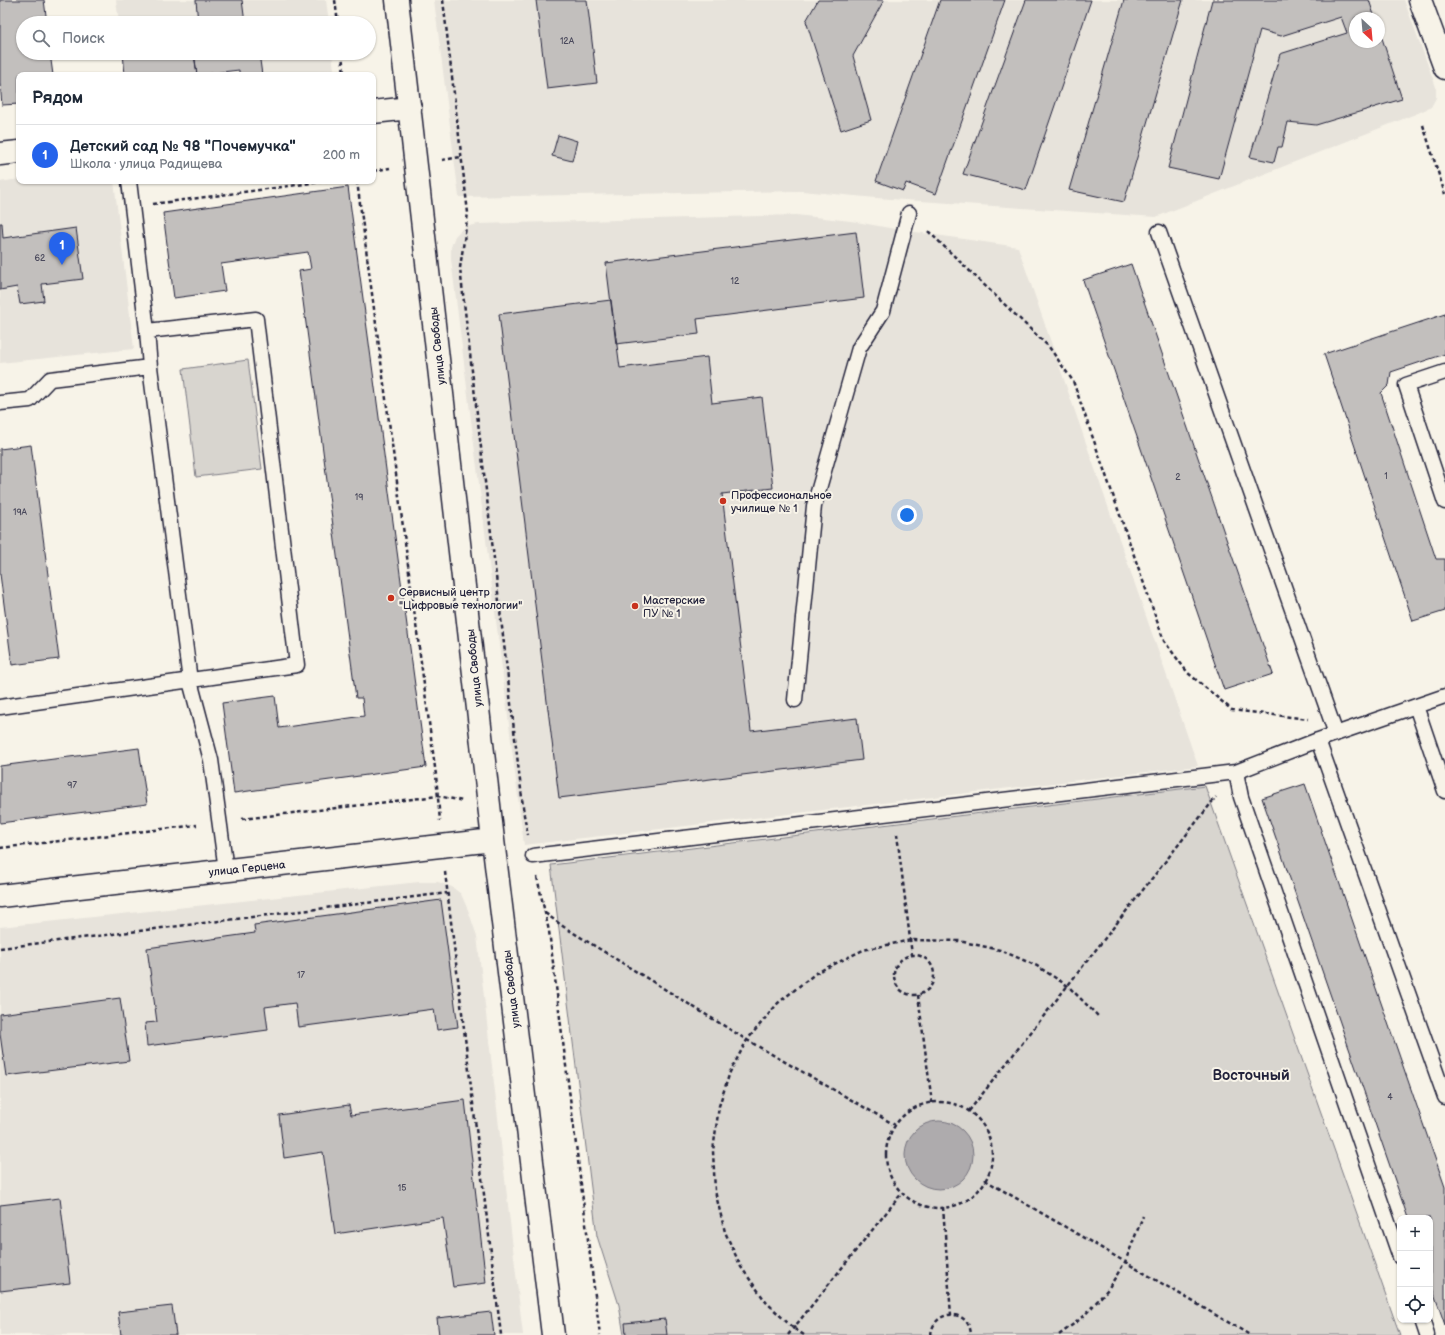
<!DOCTYPE html>
<html lang="ru">
<meta charset="utf-8">
<style>
:root{--surface:#fff;--page:#f2f2f3;--text:#1f2937;--muted:#747a83;--line:#e0e1e3;--accent:#2563eb}
body{margin:0;font-family:"Balsamiq Sans",sans-serif;background:var(--page);color:var(--text)}
.controls{position:absolute;right:12px;bottom:12px;display:grid;overflow:hidden;border-radius:8px;box-shadow:0 1px 3px #0004}
.controls button{width:36px;height:36px;display:grid;place-items:center;padding:0;border:0;border-bottom:1px solid var(--line);background:var(--surface);color:var(--text);font:20px sans-serif}
.compass{position:absolute;left:1349px;top:12px;width:36px;height:36px;border-radius:50%;background:var(--surface);box-shadow:0 1px 3px #0004;rotate:154deg}
.you{position:absolute;left:907px;top:515px;width:14px;height:14px;margin:-10px;border:3px solid #fff;border-radius:50%;background:#1a73e8;box-shadow:0 0 0 6px #1a73e833}
.badge{display:grid;place-items:center;width:26px;height:26px;border-radius:50%;background:var(--accent);color:#fff;font-size:13px;font-weight:700}
.pin{position:absolute;translate:-50% -33px;filter:drop-shadow(0 1px 2px #0008)}
.pin::after{content:'';position:absolute;top:21px;width:14px;height:12px;background:inherit;clip-path:polygon(0 0,100% 0,50% 100%)}
.list{margin:0;padding:0;list-style:none}
h2{display:flex;justify-content:space-between;align-items:center;height:52px;margin:0;padding:0 16px;font-size:17px}
h2 small{font-size:13px;font-weight:400;color:var(--muted)}
.list li{display:grid;grid-template-columns:26px 1fr auto;gap:12px;align-items:center;box-sizing:border-box;height:60px;padding:0 16px;border-top:1px solid var(--line)}
.list b{display:block;font-size:15px;white-space:nowrap}
.list p{margin:0;font-size:13px;white-space:nowrap;color:var(--muted)}
.list em{font-size:13px;font-style:normal;color:var(--muted)}
.icon{flex:none;width:22px;height:22px;fill:none;stroke:currentColor;stroke-width:2;stroke-linecap:round;stroke-linejoin:round}
.map{position:relative;flex:none;width:1445px;height:1335px;overflow:hidden}
.search{position:absolute;background:var(--surface);box-shadow:0 1px 3px #0004;left:16px;top:16px;width:360px;height:44px;display:flex;align-items:center;gap:10px;box-sizing:border-box;padding:0 14px;border-radius:22px;color:var(--muted);font-size:15px}
.panel{position:absolute;background:var(--surface);box-shadow:0 1px 3px #0004;left:16px;top:72px;width:360px;height:112px;border-radius:8px}
.map>svg:first-child{display:block}
.built{fill:#e7e3db;fill-rule:evenodd}
.green{fill:#d8d5cf;stroke:#7d7c85}
.water{fill:#aeabad;stroke:#76747f}
.building{fill:#c2bfbd;stroke:#22223b}
.lines{fill:none;stroke-linecap:round;stroke-linejoin:round}
.service-casing{stroke:#22223b;stroke-width:17}
.minor-casing{stroke:#22223b;stroke-width:25}
.secondary-casing{stroke:#22223b;stroke-width:25}
.path{stroke:#22223b;stroke-width:2.5;stroke-dasharray:4 3;stroke-linecap:butt}
.service{stroke:#f7f3e8;stroke-width:14}
.minor{stroke:#f7f3e8;stroke-width:22}
.secondary{stroke:#f7f3e8;stroke-width:22}
.poi-dot{fill:#c8321e;stroke:#f7f3e8;stroke-width:1.5}
.labels{text-anchor:middle;stroke-width:4;stroke-linejoin:round;paint-order:stroke}
.number-label{font-size:9px;fill:#4a495c}
.street-label{font-size:11px;fill:#22223b;stroke:#f7f3e8}
.poi-label{font-size:11px;fill:#22223b;stroke:#f7f3e8;text-anchor:start}
.district-label{font-size:15px;font-weight:bold;fill:#22223b;stroke:#f7f3e8}
</style>
<div class="map">
<svg width="1445" height="1335" viewBox="0 0 1445 1335">
<rect width="100%" height="100%" fill="#f7f3e8"/>
<filter id="ink" filterUnits="userSpaceOnUse"><feTurbulence type="fractalNoise" baseFrequency=".025" numOctaves="2"/><feDisplacementMap in="SourceGraphic" scale="8" xChannelSelector="R" yChannelSelector="G"/><feConvolveMatrix kernelMatrix="1 2 1 2 8 2 1 2 1" color-interpolation-filters="sRGB"/></filter>
<g filter="url(#ink)">
<path class="built" d="M116,0H326L329,23H119Z
M434,0H1404L1436,87V98L1431,107L1418,113L1156,217L876,198L802,191L459,197ZM1355,18H1379V42H1355Z
M123,53H332L334,70L292,75H239L238,70L200,75H125Z
M19,179V181H114L134,349L0,363V182Z
M796,215L851,221L895,229L1018,247L1198,766L524,845L451,259V247L455,236L462,229L469,226L478,224Z
M419,882H438L452,887L461,894L468,910L477,936L523,1335H0V927Z"/>
<path class="green" d="M248,360L262,469L196,477L183,369Z
M1205,786L1400,1335H624L619,1305L597,1236L551,865Z"/>
<path class="water" d="M905 1155a34 34 0 1 1 68 0a34 34 0 1 1-68 0Z"/>
<path class="building" d="M0,0H44L47,23H23V53H50L53,75H19V104L2,105L0,83Z
M196,0H242L245,23H198Z
M536,0H587L597,83L547,89Z
M818,0H884L853,56L871,120L841,130L806,21Z
M940,0H1005L936,194L906,183L903,191L876,181Z
M1026,0H1091L1026,190L963,174Z
M1124,0H1183L1124,202L1069,190Z
M1212,0H1369L1375,18H1355V42H1379V29L1402,99L1316,125L1288,122L1282,147H1278L1274,162L1250,157L1280,54L1347,33L1341,17L1281,36L1260,30L1219,179L1168,168Z
M123,53H194L197,75H125Z
M194,53H259L262,75H239V70L197,75Z
M558,135L577,141L572,161L552,156Z
M348,187L426,767L234,793L222,703L275,696L279,728L364,716L362,698H356L299,271L311,269L308,252L221,264L225,291L174,298L163,213Z
M0,223H2L3,238L76,228L83,279L42,284L44,301L20,304L17,287L0,290Z
M856,232L864,298L697,319L699,334L616,344L606,263Z
M1131,264L1273,674L1224,690L1083,280Z
M611,300L620,368L707,357L712,403L762,397L773,488L722,494L751,731L857,718L862,760L559,798L499,314Z
M1445,314V354L1391,372L1389,385L1381,393L1436,559H1445V611L1413,621L1324,354Z
M31,445L59,659L12,665L0,574V449Z
M139,748L147,804L0,823V766Z
M1305,784L1445,1187V1325L1430,1282V1218H1408L1262,798Z
M441,900L458,1027L437,1030L434,1009L298,1027L295,1003L265,1007L268,1030L147,1046L145,1023L157,1022L147,948L255,933L254,925Z
M120,998L129,1061L6,1076L0,1034V1014Z
M465,1100L486,1283L453,1287L443,1218L335,1234L323,1152L284,1158L279,1115L349,1105L351,1115Z
M60,1198L70,1283L0,1291V1205Z
M172,1306L176,1335H121L118,1312Z
M491,1312L494,1335H439L437,1318Z
M665,1319L667,1335H626L625,1323Z"/>
<g class="lines">
<defs>
<path id="service" d="M129,181L147,331L150,367L190,681L211,760L226,870
M1159,232L1336,734
M1445,372L1406,385L1445,502
M0,403L30,400L50,379L150,367
M795,700L814,506L859,348L883,311L909,213
M1416,706L1445,791
M0,707L297,665L256,319L147,331
M1318,740L1445,1097
M1236,772L1241,797L1400,1257
M533,856L1236,772L1318,740L1445,696
M1422,1320L1427,1335"/>
<path id="minor" d="M1420,0L1445,68
M373,112L410,108
M0,154L19,152"/>
<path id="secondary" d="M397,0L493,840L553,1335
M0,896L493,840"/>
</defs>
<use href="#service" class="service-casing"/>
<use href="#minor" class="minor-casing"/>
<use href="#secondary" class="secondary-casing"/>
<path class="path" d="M335,0L338,23
M443,0L468,213L460,268L524,815L528,835
M342,53L344,75
M1423,125L1445,194
M442,160L461,157
M373,171L390,168
M357,181L436,775L440,821
M153,204L327,181
M928,231L1049,347L1073,381L1164,641L1188,673L1232,710L1308,719
M242,819L438,796L463,801
M897,834L912,955
M0,848L197,825
M445,872L501,1335
M537,877L549,931L600,1335
M545,913L564,927L747,1040L895,1125
M0,948L447,893
M894 975a20 20 0 1 1 40 0a20 20 0 1 1-40 0Z
M918,995L932,1103
M886 1155a53 53 0 1 1 106 0a53 53 0 1 1-106 0Z
M969,1111L1216,797
M985,1180L1250,1335
M943,1207L951,1315
M788,1335L902,1193
M804,1335L793,1328L766,1302L741,1267L725,1232L715,1191L713,1151L719,1106L730,1072L747,1040L778,1003L816,973L863,950L911,940L959,941L1000,950L1037,966L1068,986L1099,1017
M931,1335C933,1308 970,1308 971,1335
M1059,1335L1083,1317L1108,1289L1125,1262L1143,1216"/>
<use href="#service" class="service"/>
<use href="#minor" class="minor"/>
<use href="#secondary" class="secondary"/>
</g>
</g>
<g class="poi-dot">
<circle cx="723" cy="501" r="4"/>
<circle cx="391" cy="598" r="4"/>
<circle cx="635" cy="606" r="4"/>
</g>
<g class="labels">
<g class="number-label">
<text x="567" y="44">12А</text>
<text x="40" y="261">62</text>
<text x="735" y="284">12</text>
<text x="1386" y="479">1</text>
<text x="1178" y="480">2</text>
<text x="359" y="500">19</text>
<text x="20" y="515">19А</text>
<text x="72" y="788">97</text>
<text x="301" y="978">17</text>
<text x="1390" y="1100">4</text>
<text x="402" y="1191">15</text>
</g>
<g class="street-label">
<text transform="translate(437 346) rotate(-96)" y="4">улица Свободы</text>
<text transform="translate(474 668) rotate(-96)" y="4">улица Свободы</text>
<text transform="translate(247 868) rotate(-6)" y="4">улица Герцена</text>
<text transform="translate(511 989) rotate(-97)" y="4">улица Свободы</text>
</g>
<g class="poi-label">
<text x="731" y="499">Профессиональное<tspan x="731" dy="13">училище № 1</tspan></text>
<text x="399" y="596">Сервисный центр<tspan x="399" dy="13">"Цифровые технологии"</tspan></text>
<text x="643" y="604">Мастерские<tspan x="643" dy="13">ПУ № 1</tspan></text>
</g>
<g class="district-label">
<text x="1251" y="1080">Восточный</text>
</g>
</g>
</svg>
<div class="controls">
<button>+</button>
<button>−</button>
<button><svg class="icon" aria-label="locate" viewBox="0 0 24 24"><circle cx="12" cy="12" r="6"/><path d="M12 2v4M12 18v4M2 12h4M18 12h4"/></svg></button>
</div>
<svg class="compass" viewBox="-18 -18 36 36"><path d="M0-13l5 13h-10z" fill="#e53935"/><path d="M0 13l5-13h-10z" fill="#747a83"/></svg>
<div class="you"></div>
<div class="pin badge" style="left:62px;top:265px">1</div>
<div class="search"><svg class="icon" aria-label="search" viewBox="0 0 24 24"><circle cx="10" cy="10" r="6"/><path d="M15 15l6 6"/></svg>Поиск</div>
<section class="panel">
<h2>Рядом<small></small></h2>
<ul class="list">
<li><span class="badge">1</span><div><b>Детский сад № 98 &quot;Почемучка&quot;</b><p>Школа · улица Радищева</p></div><em>200 m</em></li>
</ul>
</section>
</div>
